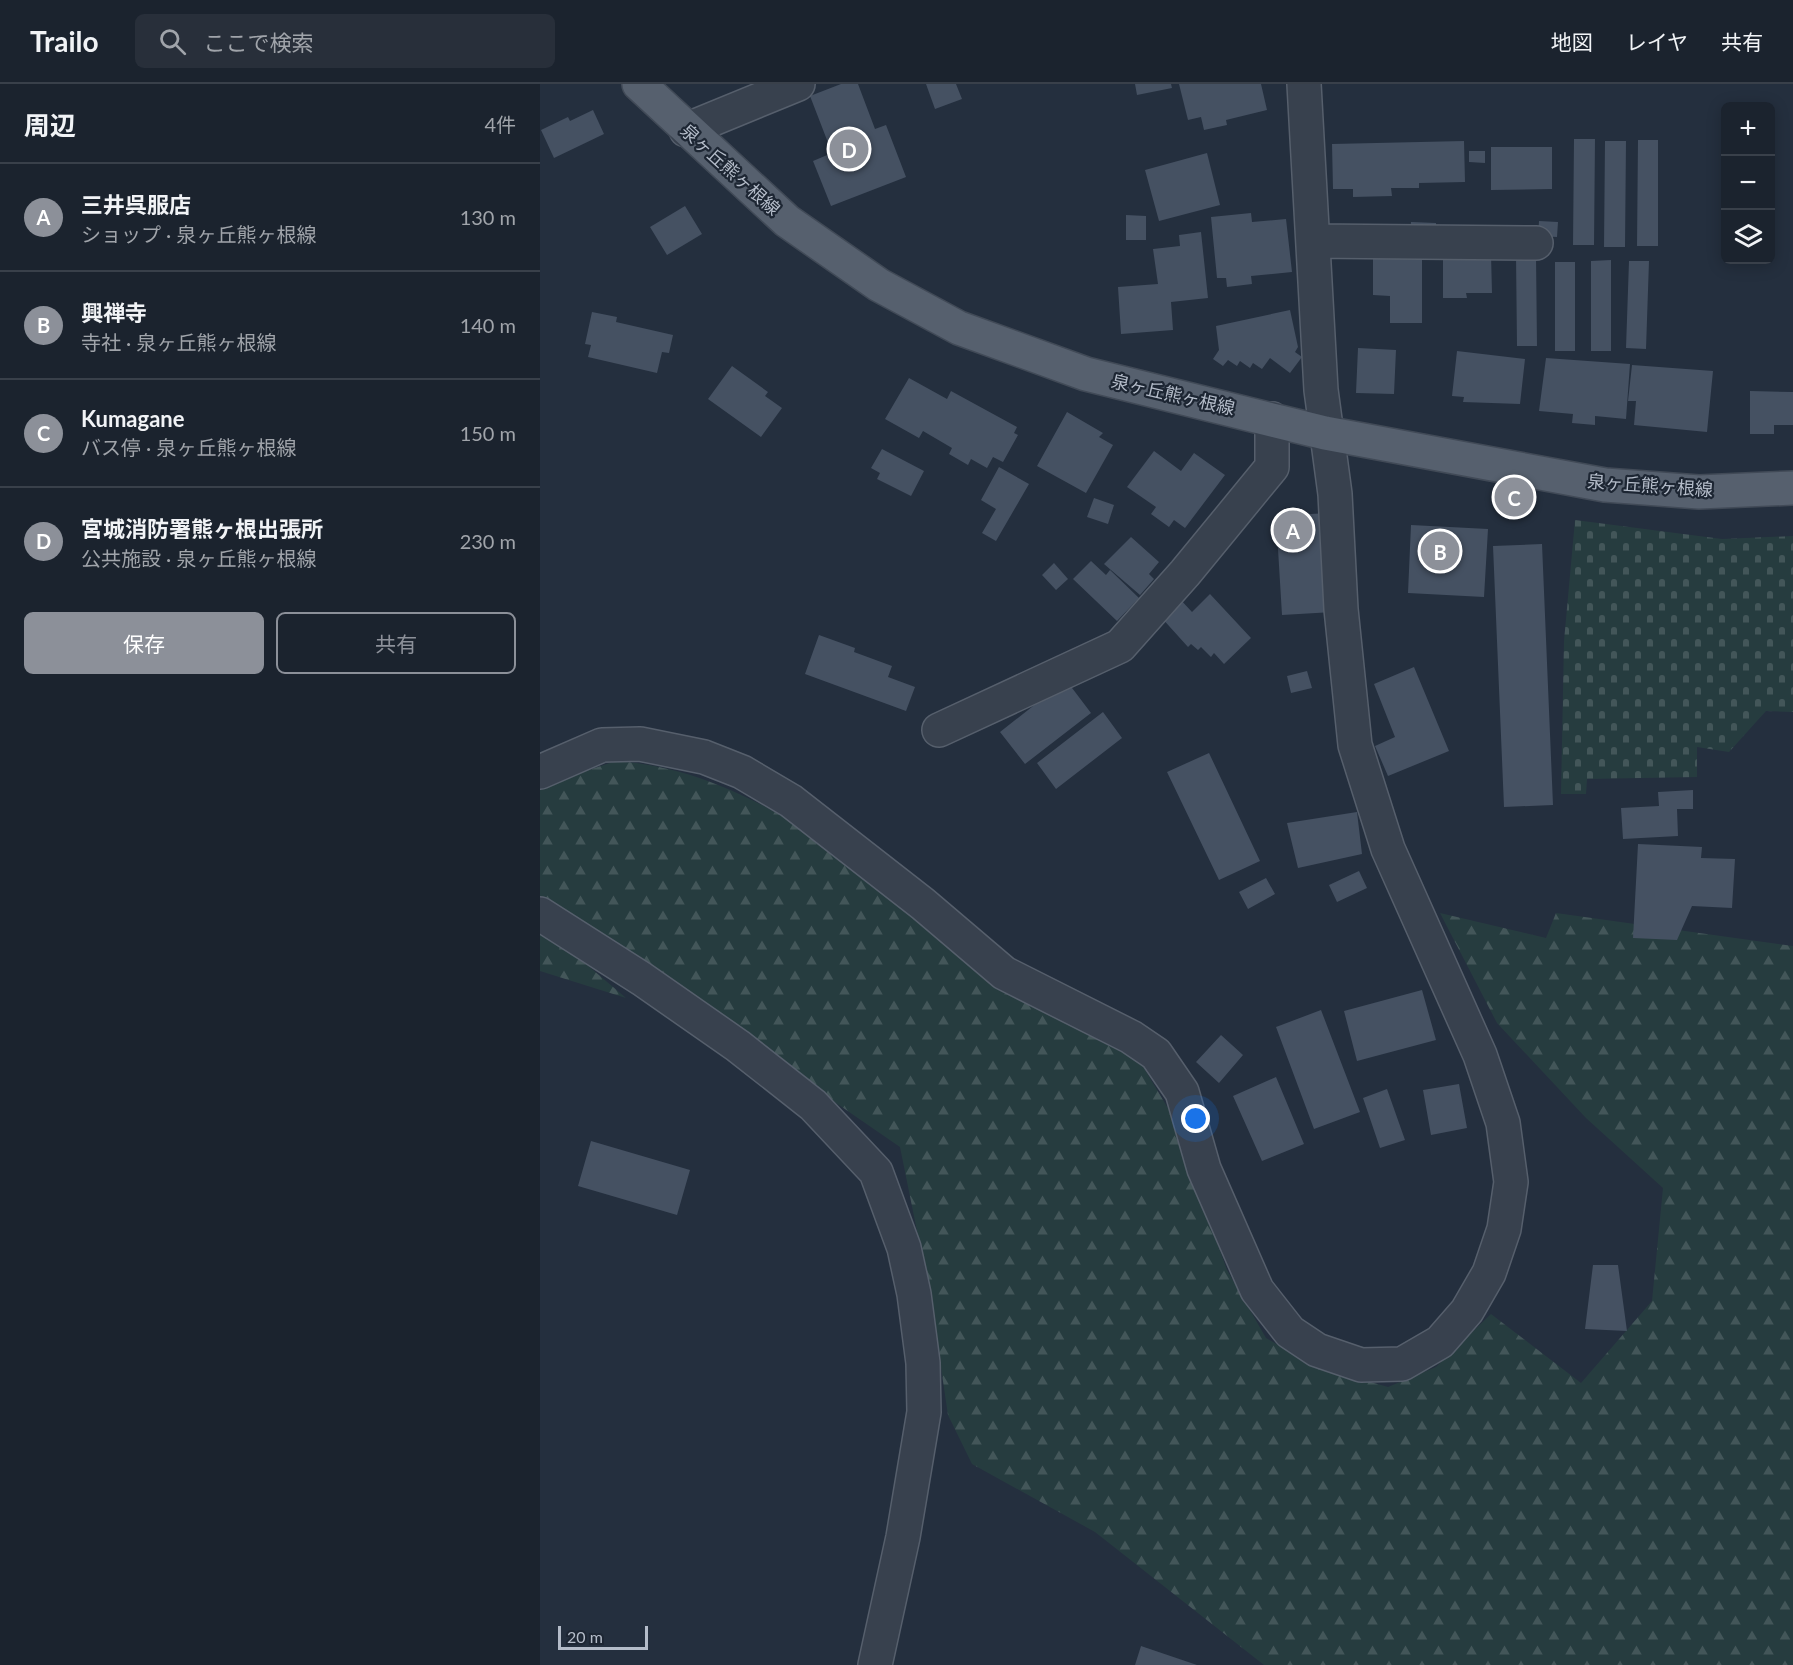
<!DOCTYPE html>
<html lang="ja">
<meta charset="utf-8">
<style>
:root{--surface:#1b232e;--page:#282f3a;--text:#f1f3f6;--muted:#a0a4aa;--line:#39404a;--accent:#8c9099}
body{margin:0;font-family:Lato,"Noto Sans JP",sans-serif;background:var(--page);color:var(--text)}
.controls{position:absolute;right:18px;top:18px;display:grid;overflow:hidden;border-radius:9px;box-shadow:0 3px 15px #0003}
.controls button{width:54px;height:54px;display:grid;place-items:center;padding:0;border:0;border-bottom:2px solid var(--line);background:var(--surface);color:var(--text);font:30px sans-serif}
.scale{position:absolute;left:18px;bottom:15px;width:90px;box-sizing:border-box;padding-left:6px;border:3px solid #b4bcc9;border-top:0;font-size:16px;line-height:21px;white-space:nowrap;color:#b4bcc9;-webkit-text-stroke:4px #1d2633;paint-order:stroke}
.you{position:absolute;left:656px;top:1035px;width:21px;height:21px;margin:-15px;border:4px solid #fff;border-radius:50%;background:#1a73e8;box-shadow:0 0 0 9px #1a73e833}
.badge{display:grid;place-items:center;width:39px;height:39px;border-radius:50%;background:var(--accent);color:#fff;font-size:20px;font-weight:700}
.pin{position:absolute;translate:-50% -50%;border:3px solid #fff;box-shadow:0 2px 6px #0006}
.list{margin:0;padding:0;list-style:none}
h2{display:flex;justify-content:space-between;align-items:center;height:78px;margin:0;padding:0 24px;font-size:26px}
h2 small{font-size:20px;font-weight:400;color:var(--muted)}
.list li{display:grid;grid-template-columns:39px 1fr auto;gap:18px;align-items:center;box-sizing:border-box;height:108px;padding:0 24px;border-top:2px solid var(--line)}
.list b{display:block;font-size:22px;white-space:nowrap}
.list p{margin:0;font-size:20px;white-space:nowrap;color:var(--muted)}
.list em{font-size:20px;font-style:normal;color:var(--muted)}
.actions{display:flex;gap:12px;padding:18px 24px}
.actions a{flex:1;padding:14px 0;border:2px solid var(--accent);border-radius:9px;text-align:center;font-size:21px;color:var(--accent)}
.actions .main{background:var(--accent);color:#fff}
.icon{flex:none;width:33px;height:33px;fill:none;stroke:currentColor;stroke-width:2;stroke-linecap:round;stroke-linejoin:round}
.map{position:relative;flex:none;width:1253px;height:1581px;overflow:hidden}
header{display:flex;align-items:center;gap:36px;box-sizing:border-box;height:84px;padding:0 30px;background:var(--surface);border-bottom:2px solid var(--line)}
header strong{font-size:28px}
nav{display:flex;gap:33px;margin-inline-start:auto;font-size:21px}
.search{width:420px;height:54px;background:var(--page);display:flex;align-items:center;gap:15px;box-sizing:border-box;padding:0 21px;border-radius:9px;color:var(--muted);font-size:22px}
main{display:flex}
aside{flex:1;background:var(--surface)}
.map>svg:first-child{display:block}
.forest{fill:url(#forest-firs)}
.cemetery{fill:url(#cemetery-stones)}
.building{fill:#455162}
.lines{fill:none;stroke-linecap:round;stroke-linejoin:round}
.minor-casing{stroke:#565f6c;stroke-width:36}
.major-casing{stroke:#414a57;stroke-width:36}
.minor{stroke:#38414e;stroke-width:33}
.major{stroke:#56606e;stroke-width:33}
.labels{text-anchor:middle;stroke-width:4.5;stroke-linejoin:round;paint-order:stroke}
.street-label{font-size:18px;fill:#b4bcc9;stroke:#1d2633}
</style>
<header>
<strong>Trailo</strong>
<div class="search"><svg class="icon" aria-label="search" viewBox="0 0 24 24"><circle cx="10" cy="10" r="6"/><path d="M15 15l6 6"/></svg>ここで検索</div>
<nav><a>地図</a><a>レイヤ</a><a>共有</a></nav>
</header>
<main>
<aside>
<h2>周辺<small>4件</small></h2>
<ul class="list">
<li><span class="badge">A</span><div><b>三井呉服店</b><p>ショップ · 泉ヶ丘熊ヶ根線</p></div><em>130 m</em></li>
<li><span class="badge">B</span><div><b>興禅寺</b><p>寺社 · 泉ヶ丘熊ヶ根線</p></div><em>140 m</em></li>
<li><span class="badge">C</span><div><b>Kumagane</b><p>バス停 · 泉ヶ丘熊ヶ根線</p></div><em>150 m</em></li>
<li><span class="badge">D</span><div><b>宮城消防署熊ヶ根出張所</b><p>公共施設 · 泉ヶ丘熊ヶ根線</p></div><em>230 m</em></li>
</ul>
<div class="actions"><a class="main">保存</a><a>共有</a></div>
</aside>
<div class="map">
<svg width="1253" height="1581" viewBox="0 0 1253 1581">
<defs>
<pattern id="forest-firs" width="22" height="20" patternUnits="userSpaceOnUse" patternTransform="scale(1.5)"><rect width="22" height="20" fill="#263c3f"/><path d="M5 1l3.5 6h-7zM16 11l3.5 6h-7z" fill="#435659"/></pattern>
<pattern id="cemetery-stones" width="16" height="16" patternUnits="userSpaceOnUse" patternTransform="scale(1.5)"><rect width="16" height="16" fill="#263c3f"/><path d="M2 7V4a2 2 0 0 1 4 0v3zM10 15v-3a2 2 0 0 1 4 0v3z" fill="#435659"/></pattern>
</defs>
<rect width="100%" height="100%" fill="#242f3e"/>
<path class="forest" d="M76,677C196,685 294,764 389,830C459,878 529,926 598,974L629,1026L687,1186L726,1254L774,1282L848,1303L896,1283L951,1230L1041,1299L1112,1217L1123,1104L1046,1034L957,939L900,829L1006,854L1016,829L1253,862V1581H724L555,1448L432,1380L408,1331L391,1216L360,1063L84,873L0,819V702Z
M0,851L46,880L86,914L0,887Z"/>
<path class="cemetery" d="M1035,436L1182,455L1253,452V628L1226,627L1189,668L1157,663V693L1047,695L1046,710H1021L1024,557Z"/>
<path class="building" d="M301,0H318L335,45L346,41L366,93L291,122L273,77L292,69L270,12Z
M386,0H416L422,15L395,25Z
M595,0H631L632,4L597,11Z
M639,0H721L727,26L686,36L687,41L664,46L661,33L648,36Z
M53,26L64,50L14,74L1,46L28,33L30,37Z
M1034,55H1055L1054,161H1033Z
M1098,56H1118V162H1097Z
M924,57L925,98L879,99V104H851L852,112L813,113V105H793L792,60Z
M1065,57H1086L1085,163H1064Z
M951,63H1012V105L951,106Z
M929,67H945V79L929,78Z
M667,69L680,121L619,137L605,86Z
M145,122L162,150L127,171L110,143Z
M711,129L712,138L746,135L752,188L711,192L712,200L687,203L686,194H677L671,133Z
M586,131L606,132V156H586Z
M999,137L1018,138L1017,153L998,152Z
M871,138L896,139V151H870Z
M661,148L668,214L631,218L633,246L581,250L578,203L618,200L613,165L640,162L639,151Z
M951,170L952,209H926L927,214H903V171Z
M976,171H996L997,262H977Z
M833,174H882V239H850V212L833,211Z
M1071,176V267H1051V177Z
M1089,177H1109L1106,265L1086,264Z
M1015,178H1035V267H1015Z
M750,226L758,263L755,268L762,273L750,289L730,274L722,285L713,279L710,284L700,277L697,282L688,276L683,282L673,275L679,266L676,242Z
M52,228L77,233L76,238L133,251L129,269L122,268L117,289L48,273L51,261L45,260Z
M818,264L856,266L854,310L816,309Z
M917,267L985,275L980,320L923,318L924,313L912,312Z
M1006,274L1090,280L1086,335L1055,332V341L1032,339L1033,330L999,327Z
M1092,281L1173,287L1167,348L1094,341L1096,317H1088Z
M192,282L228,308L225,312L242,324L221,353L168,315Z
M369,294L407,315L411,307L477,343L474,349L478,351L463,378L453,373L447,384L431,375L428,381L409,370L412,364L383,347L379,354L345,335Z
M1210,307L1253,308V341H1234V350H1210Z
M527,328L563,349L559,353L573,361L546,409L497,382Z
M342,365L384,387L371,412L337,395L340,389L331,384Z
M614,367L641,387L654,369L685,391L645,444L634,436L629,443L611,430L616,423L587,403Z
M459,383L489,400L456,457L442,449L456,425L441,416Z
M554,414L574,421L568,440L547,433Z
M788,429L793,528L742,531L736,432Z
M871,441L948,445L944,513L868,509Z
M591,453L619,478L609,490L614,495L600,511L564,480Z
M1002,460L1013,721L964,723L953,462Z
M551,477L566,491L570,486L599,514L577,537L533,495Z
M514,479L528,495L516,506L502,491Z
M670,510L711,554L684,580L674,569L671,573L661,563L658,566L651,560L648,563L620,532L639,514L652,528Z
M279,551L315,564L314,568L352,582L348,593L375,603L366,627L265,590Z
M874,583L909,667L848,692L835,662L855,653L834,600Z
M767,587L772,604L751,609L747,592Z
M526,596L551,629L485,680L460,648Z
M563,628L582,654L516,705L497,679Z
M669,669L720,777L679,796L627,688Z
M1153,706V725H1137L1138,752L1083,755L1081,724L1119,722L1118,708Z
M817,728L822,770L758,784L747,739Z
M1098,760L1162,763L1161,774L1195,775L1192,824L1152,822L1137,856L1093,854Z
M819,787L827,804L797,818L789,801Z
M726,794L735,810L708,825L699,808Z
M882,906L896,956L817,977L804,927Z
M781,926L820,1028L774,1045L736,943Z
M681,951L703,971L679,999L656,978Z
M736,993L764,1060L722,1077L693,1012Z
M919,1000L927,1044L891,1051L883,1006Z
M847,1005L865,1056L840,1064L823,1014Z
M51,1057L150,1086L137,1131L38,1102Z
M1053,1181H1078L1087,1247L1045,1245Z
M601,1562L657,1581H595Z"/>
<g class="lines">
<defs>
<path id="minor" d="M146,46L258,0
M773,157L996,159
M399,646L580,562L645,489L732,383V335
M0,688L62,661L100,660L164,673L202,688L251,717L383,820L464,889L591,953L616,970L642,1008L664,1085L717,1206L750,1248L777,1266L821,1281L862,1280L900,1258L927,1227L949,1189L964,1145L971,1098L963,1039L940,971L848,765L815,661L801,525L795,410L781,306L764,0
M0,830L102,895L198,962L273,1021L336,1088L364,1164L374,1210L383,1279L384,1328L363,1453L335,1581"/>
<path id="major" d="M99,0L247,137L339,201L419,244L546,290L785,349L1065,401L1159,408L1253,404"/>
</defs>
<use href="#minor" class="minor-casing"/>
<use href="#major" class="major-casing"/>
<use href="#minor" class="minor"/>
<use href="#major" class="major"/>
</g>
<g class="labels">
<g class="street-label">
<text transform="translate(190 86) rotate(42)" y="6">泉ヶ丘熊ヶ根線</text>
<text transform="translate(633 311) rotate(13)" y="6">泉ヶ丘熊ヶ根線</text>
<text transform="translate(1110 402) rotate(4)" y="6">泉ヶ丘熊ヶ根線</text>
</g>
</g>
</svg>
<div class="controls">
<button>+</button>
<button>−</button>
<button><svg class="icon" aria-label="layers" viewBox="0 0 24 24"><path d="M12 4l9 5-9 5-9-5zM3 14l9 5 9-5"/></svg></button>
</div>
<div class="scale">20 m</div>
<div class="you"></div>
<div class="pin badge" style="left:753px;top:446px">A</div>
<div class="pin badge" style="left:900px;top:467px">B</div>
<div class="pin badge" style="left:974px;top:413px">C</div>
<div class="pin badge" style="left:309px;top:65px">D</div>
</div>
</main>
